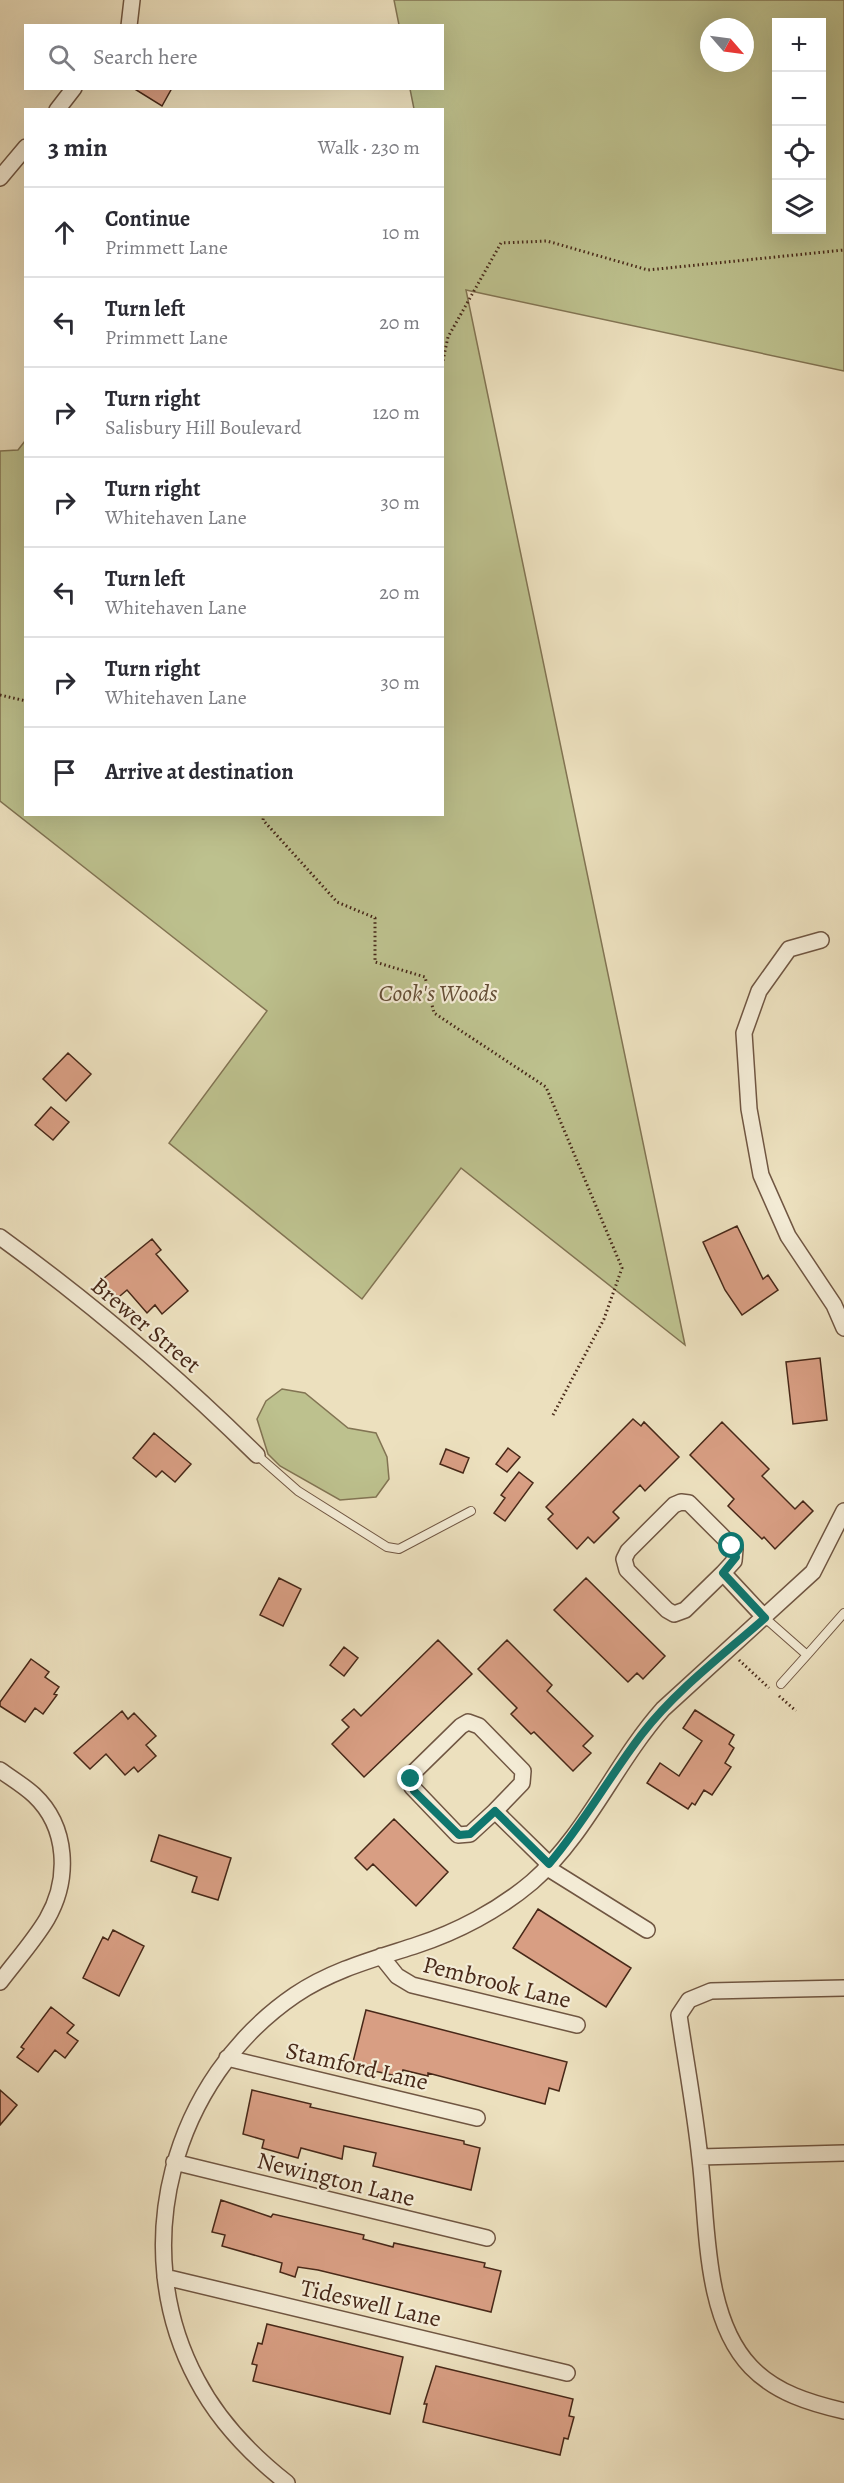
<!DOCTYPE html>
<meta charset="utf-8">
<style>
:root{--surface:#fff;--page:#f2f2f3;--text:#2b2b33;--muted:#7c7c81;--line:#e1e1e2}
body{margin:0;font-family:Alegreya,serif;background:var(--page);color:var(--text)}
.controls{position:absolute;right:18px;top:18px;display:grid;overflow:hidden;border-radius:0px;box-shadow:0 6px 24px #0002}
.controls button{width:54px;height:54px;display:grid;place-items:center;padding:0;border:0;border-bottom:2px solid var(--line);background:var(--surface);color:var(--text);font:30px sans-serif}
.compass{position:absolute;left:700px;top:18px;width:54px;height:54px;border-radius:50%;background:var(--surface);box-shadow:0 6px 24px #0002;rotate:118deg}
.stop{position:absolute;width:18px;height:18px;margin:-14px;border:4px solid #0f766e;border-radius:50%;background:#fff}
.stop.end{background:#0f766e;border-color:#fff;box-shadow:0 2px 6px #0008}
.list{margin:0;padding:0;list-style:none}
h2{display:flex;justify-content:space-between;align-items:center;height:78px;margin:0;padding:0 24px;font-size:26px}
h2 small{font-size:20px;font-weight:400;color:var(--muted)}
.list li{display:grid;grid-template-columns:39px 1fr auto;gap:18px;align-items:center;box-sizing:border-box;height:90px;padding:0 24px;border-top:2px solid var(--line)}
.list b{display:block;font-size:22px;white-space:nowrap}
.list p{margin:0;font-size:20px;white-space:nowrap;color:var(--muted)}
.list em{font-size:20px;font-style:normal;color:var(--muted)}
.icon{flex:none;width:33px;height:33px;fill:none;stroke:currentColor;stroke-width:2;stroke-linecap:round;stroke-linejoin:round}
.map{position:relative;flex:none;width:844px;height:2483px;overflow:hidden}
.search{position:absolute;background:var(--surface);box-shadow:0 6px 24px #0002;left:24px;top:24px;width:420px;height:66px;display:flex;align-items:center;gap:15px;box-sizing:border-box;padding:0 21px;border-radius:0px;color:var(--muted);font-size:22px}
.panel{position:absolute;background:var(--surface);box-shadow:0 6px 24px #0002;left:24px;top:108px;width:420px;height:708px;border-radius:0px}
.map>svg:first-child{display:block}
.green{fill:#bdc18e;stroke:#827453;stroke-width:1.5;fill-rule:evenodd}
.building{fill:#d89e83;stroke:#472818;stroke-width:1.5}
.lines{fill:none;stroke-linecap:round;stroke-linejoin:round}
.lane-casing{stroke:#705642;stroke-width:10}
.street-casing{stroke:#705642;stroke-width:18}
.path{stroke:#472818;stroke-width:3;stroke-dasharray:1.5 3;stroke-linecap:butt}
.lane{stroke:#f3ebd5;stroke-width:8}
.street{stroke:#f3ebd5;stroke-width:15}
.route{stroke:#0f766e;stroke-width:8}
.labels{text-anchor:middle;stroke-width:4.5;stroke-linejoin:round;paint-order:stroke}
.park-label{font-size:24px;font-style:italic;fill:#644e36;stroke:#f3ebd5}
.street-label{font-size:24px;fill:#472818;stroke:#f3ebd5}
</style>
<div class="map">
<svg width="844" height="2483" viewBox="0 0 844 2483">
<rect width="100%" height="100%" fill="#ece0be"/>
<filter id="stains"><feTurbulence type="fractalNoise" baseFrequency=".00333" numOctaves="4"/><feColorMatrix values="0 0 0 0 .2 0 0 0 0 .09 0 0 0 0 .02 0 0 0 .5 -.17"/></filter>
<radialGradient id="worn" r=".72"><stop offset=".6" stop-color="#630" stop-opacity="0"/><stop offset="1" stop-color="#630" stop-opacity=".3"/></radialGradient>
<path class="green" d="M394,0H844V371L466,290L685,1345L461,1168L362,1299L169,1143L267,1011L0,801V451L18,450L25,441L26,814H442V110L414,109L410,89L442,88V26L399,25ZM822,22V230H776V22ZM709,27H745V63H709Z
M282,1389L305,1393L348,1428L376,1433L387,1457L389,1479L376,1497L340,1500L280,1466L268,1454L257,1419L266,1401Z"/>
<path class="building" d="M133,88H172L162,106Z
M68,1053L91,1074L66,1101L43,1079Z
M51,1107L69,1122L53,1140L35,1125Z
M737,1226L763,1279L768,1275L778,1290L742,1315L725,1290L703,1242Z
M152,1239L161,1250L156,1254L188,1291L162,1314L155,1305L147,1313L127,1290L114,1301L98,1283Z
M820,1358L827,1420L793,1424L786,1362Z
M633,1419L641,1426L644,1422L679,1457L645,1491L640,1485L613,1512L619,1518L594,1543L588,1537L577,1549L548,1519L553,1514L546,1507Z
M722,1422L769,1469L762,1476L795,1509L803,1501L813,1511L775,1549L764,1537L762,1539L728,1506L734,1499L690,1455Z
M154,1433L191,1464L175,1482L162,1471L156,1477L133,1458Z
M508,1448L520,1457L507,1472L496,1464Z
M446,1449L469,1458L463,1473L440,1464Z
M519,1472L533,1483L505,1521L494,1513L505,1498L501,1495Z
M279,1578L301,1589L283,1626L260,1615Z
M586,1578L665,1656L643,1679L637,1673L628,1682L554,1610Z
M438,1640L472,1674L364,1777L332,1744L349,1727L342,1720L354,1709L361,1716Z
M507,1640L552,1685L547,1691L593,1736L583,1746L591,1753L573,1771L534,1732L531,1734L511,1714L517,1708L478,1669Z
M344,1647L358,1658L344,1676L330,1665Z
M31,1659L49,1672L45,1677L59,1687L54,1694L57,1695L43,1714L35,1708L25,1722L0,1706V1702Z
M695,1710L734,1735L729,1744L734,1748L725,1763L731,1767L712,1795L704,1790L695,1805L692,1803L688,1809L647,1783L660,1763L679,1776L702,1741L683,1728Z
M122,1711L128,1719L134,1713L156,1736L146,1745L156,1756L138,1772L134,1767L125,1775L106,1754L90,1769L74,1753Z
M394,1819L448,1872L416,1906L373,1864L367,1870L355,1858Z
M159,1835L231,1858L218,1900L192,1892L197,1877L151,1861Z
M538,1909L631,1968L606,2007L513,1948Z
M113,1930L144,1946L119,1996L83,1978L103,1937L108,1940Z
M51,2007L74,2025L67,2033L78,2041L65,2058L55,2050L38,2072L17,2057L24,2049L21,2047Z
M366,2010L567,2062L559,2091L549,2088L545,2104L428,2073V2076L403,2070L401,2077L352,2066Z
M0,2090L17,2105L0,2125Z
M252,2090L311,2104L310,2107L464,2141V2144L480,2148L471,2190L373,2166L376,2153L344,2146L342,2159L301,2148L298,2158L262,2148L264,2140L243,2134Z
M221,2200L271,2217L273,2214L364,2235L363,2239L393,2247L394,2243L485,2263L484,2267L501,2271L491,2312L318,2270L298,2267L295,2277L280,2272L282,2263L222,2246L225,2235L212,2232Z
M267,2324L403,2357L390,2414L253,2381L257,2365L252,2364L258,2343L262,2344Z
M436,2366L573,2399L569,2416L574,2417L568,2439L564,2438L560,2455L423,2422L427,2404H424Z"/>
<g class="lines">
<defs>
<path id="lane" d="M257,1455L298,1491L387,1547L399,1549L471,1511
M765,1618L807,1655L844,1613
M781,1684L807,1655"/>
<path id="street" d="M129,26L132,0
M57,110L74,88
M0,178L26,147
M821,940L789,949L759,991L744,1033L749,1109L761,1175L788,1236L834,1305L844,1328
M0,1237C91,1303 177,1376 257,1455
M723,1573L685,1610L674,1614L667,1610L627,1570L624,1559L628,1551L674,1505L681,1502L689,1503L735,1549L734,1561L723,1573L765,1618
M0,1770C11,1778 23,1785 34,1795C68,1827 70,1879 47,1919C34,1941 15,1962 0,1982
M495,1811L470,1834L458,1835L412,1787L411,1779L414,1772L461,1726L468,1722L479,1726L523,1771L522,1783L495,1811L549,1864
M546,1867L647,1930
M381,1956L397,1976L412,1985L577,2025
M844,1988L711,1991L689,2000L679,2015C686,2063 695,2111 700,2159C708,2223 703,2317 751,2367C776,2393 810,2403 844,2411
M227,2058L477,2118
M700,2157L844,2153
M174,2162L487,2238
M165,2277L567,2373
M287,2483C250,2454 219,2422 197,2380C126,2248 172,2079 295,1995C332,1970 374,1959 417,1945C457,1932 499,1910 532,1882C587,1834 615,1763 663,1709L813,1572L844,1511"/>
</defs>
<use href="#lane" class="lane-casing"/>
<use href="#street" class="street-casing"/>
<path class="path" d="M442,365L448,337L501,243L547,241L648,270L844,250
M0,695L26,701
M264,814L263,820L337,902L375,918V962L425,977L434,1013L546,1087L622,1268L604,1319L553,1415
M739,1660L769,1688
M779,1696L796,1711"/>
<use href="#lane" class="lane"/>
<use href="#street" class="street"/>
</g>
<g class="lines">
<path class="route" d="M411,1779L414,1791L459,1835L470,1834L495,1811L549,1864C584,1823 609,1777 642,1734C676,1690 723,1655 765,1618L723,1573L736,1557L732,1546"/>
</g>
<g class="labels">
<g class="park-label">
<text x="438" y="1001">Cook's Woods</text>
</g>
<g class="street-label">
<text transform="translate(146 1325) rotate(40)" y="8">Brewer Street</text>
<text transform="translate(497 1982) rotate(14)" y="8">Pembrook Lane</text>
<text transform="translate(357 2066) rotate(13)" y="8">Stamford Lane</text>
<text transform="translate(336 2179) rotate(14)" y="8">Newington Lane</text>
<text transform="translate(371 2303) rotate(13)" y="8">Tideswell Lane</text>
</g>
</g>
<rect width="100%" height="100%" filter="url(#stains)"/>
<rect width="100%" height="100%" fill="url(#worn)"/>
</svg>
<div class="controls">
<button>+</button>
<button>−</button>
<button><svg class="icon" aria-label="locate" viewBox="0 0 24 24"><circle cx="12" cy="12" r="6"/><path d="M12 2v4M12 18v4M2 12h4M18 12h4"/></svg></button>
<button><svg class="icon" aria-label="layers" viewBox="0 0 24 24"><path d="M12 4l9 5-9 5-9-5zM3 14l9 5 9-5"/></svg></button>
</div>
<svg class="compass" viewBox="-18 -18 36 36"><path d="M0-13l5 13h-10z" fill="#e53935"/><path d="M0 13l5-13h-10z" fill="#7c7c81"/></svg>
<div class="stop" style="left:732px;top:1546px"></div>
<div class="stop end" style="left:411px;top:1779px"></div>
<div class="search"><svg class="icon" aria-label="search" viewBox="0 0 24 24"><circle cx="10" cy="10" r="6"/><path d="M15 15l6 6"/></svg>Search here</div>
<section class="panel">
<h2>3 min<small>Walk · 230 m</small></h2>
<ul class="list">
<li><svg class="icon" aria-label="ahead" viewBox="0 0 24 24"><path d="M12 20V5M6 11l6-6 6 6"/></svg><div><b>Continue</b><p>Primmett Lane</p></div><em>10 m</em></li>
<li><svg class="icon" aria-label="left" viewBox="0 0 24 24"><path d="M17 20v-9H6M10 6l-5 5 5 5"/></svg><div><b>Turn left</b><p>Primmett Lane</p></div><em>20 m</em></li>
<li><svg class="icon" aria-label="right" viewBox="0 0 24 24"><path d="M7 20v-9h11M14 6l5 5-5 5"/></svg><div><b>Turn right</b><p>Salisbury Hill Boulevard</p></div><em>120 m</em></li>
<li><svg class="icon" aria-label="right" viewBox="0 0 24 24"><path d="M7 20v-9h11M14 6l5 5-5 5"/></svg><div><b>Turn right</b><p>Whitehaven Lane</p></div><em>30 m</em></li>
<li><svg class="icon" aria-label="left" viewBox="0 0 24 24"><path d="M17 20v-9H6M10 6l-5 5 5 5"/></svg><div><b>Turn left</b><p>Whitehaven Lane</p></div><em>20 m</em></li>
<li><svg class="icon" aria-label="right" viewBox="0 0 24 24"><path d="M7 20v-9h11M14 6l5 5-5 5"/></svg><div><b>Turn right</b><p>Whitehaven Lane</p></div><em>30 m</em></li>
<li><svg class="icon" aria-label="arrive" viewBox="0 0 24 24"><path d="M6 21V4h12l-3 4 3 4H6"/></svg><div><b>Arrive at destination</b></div></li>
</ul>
</section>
</div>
